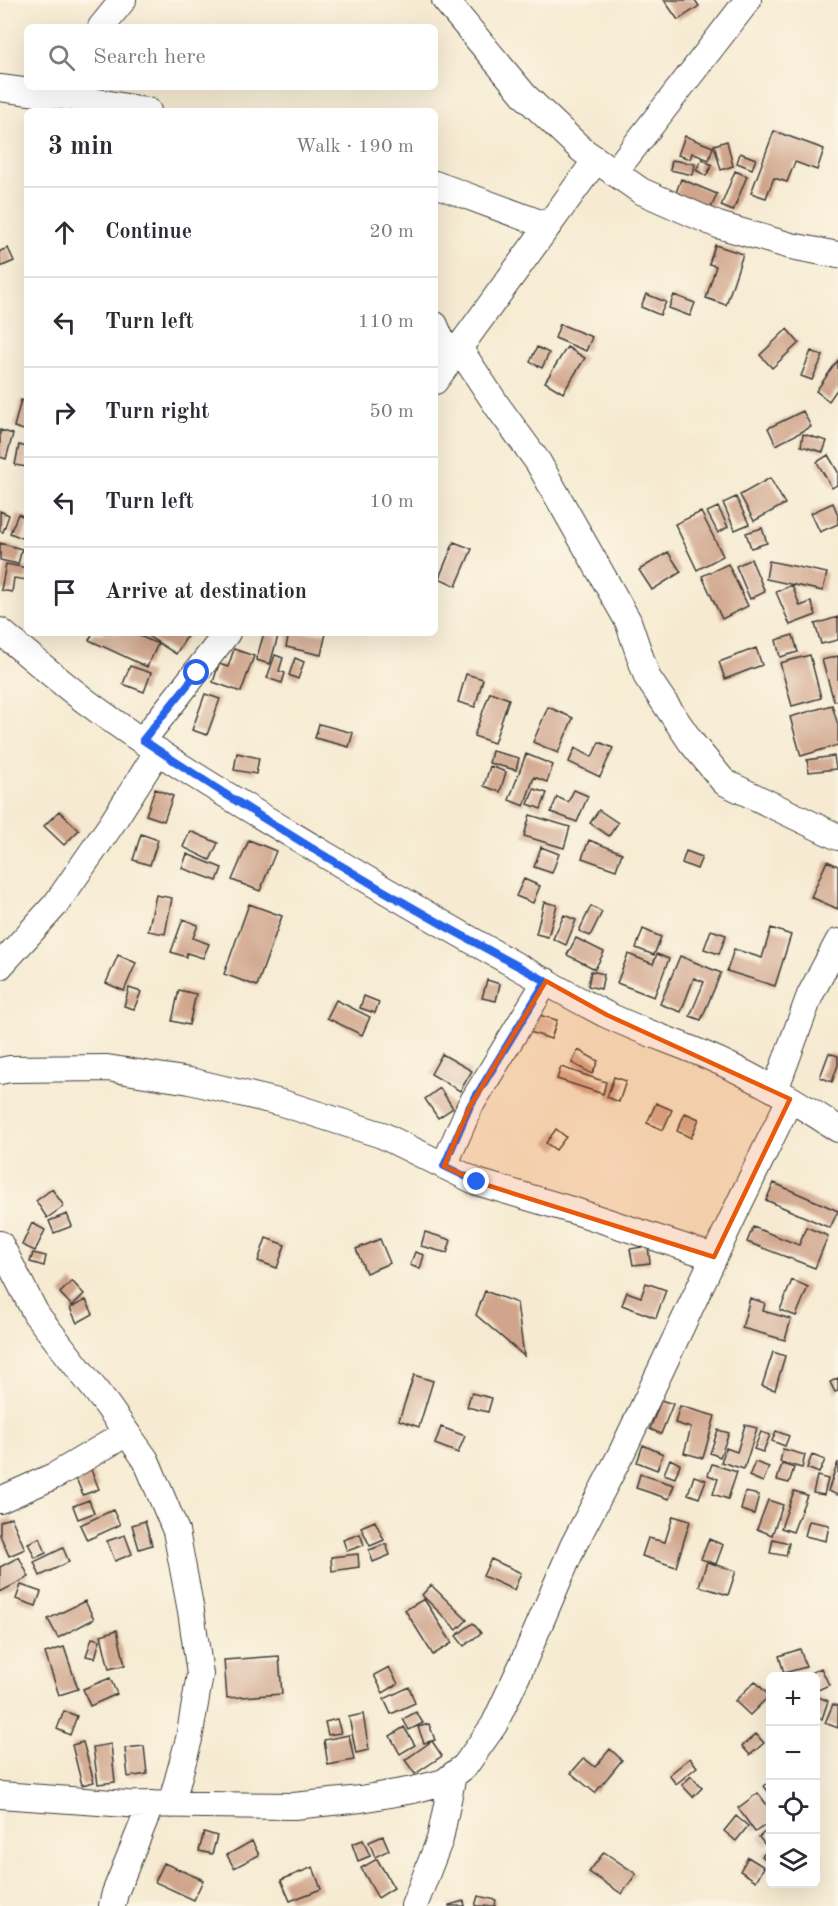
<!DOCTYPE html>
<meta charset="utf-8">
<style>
:root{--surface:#fff;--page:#f2f2f3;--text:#2b2b33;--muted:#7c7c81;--line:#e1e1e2}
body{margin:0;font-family:"Old Standard TT",serif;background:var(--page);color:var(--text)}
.controls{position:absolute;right:18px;bottom:18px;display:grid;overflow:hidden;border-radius:9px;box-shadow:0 6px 24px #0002}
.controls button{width:54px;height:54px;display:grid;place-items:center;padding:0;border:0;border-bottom:2px solid var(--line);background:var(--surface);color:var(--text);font:30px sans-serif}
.stop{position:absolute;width:18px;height:18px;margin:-14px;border:4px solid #2563eb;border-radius:50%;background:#fff}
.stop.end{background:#2563eb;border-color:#fff;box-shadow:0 2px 6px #0008}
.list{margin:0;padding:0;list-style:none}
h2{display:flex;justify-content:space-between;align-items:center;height:78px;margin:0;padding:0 24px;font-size:26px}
h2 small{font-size:20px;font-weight:400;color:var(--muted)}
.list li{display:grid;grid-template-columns:39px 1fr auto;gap:18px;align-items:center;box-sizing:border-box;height:90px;padding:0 24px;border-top:2px solid var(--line)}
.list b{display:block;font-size:22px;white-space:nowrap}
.list em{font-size:20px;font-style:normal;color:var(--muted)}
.icon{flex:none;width:33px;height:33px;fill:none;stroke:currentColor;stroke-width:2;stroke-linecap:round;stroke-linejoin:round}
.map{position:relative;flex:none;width:838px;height:1906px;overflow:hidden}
.search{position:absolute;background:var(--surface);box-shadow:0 6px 24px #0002;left:24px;top:24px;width:414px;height:66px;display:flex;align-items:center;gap:15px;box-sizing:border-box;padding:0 21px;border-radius:9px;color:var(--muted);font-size:22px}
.panel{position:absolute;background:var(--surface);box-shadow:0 6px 24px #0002;left:24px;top:108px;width:414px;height:528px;border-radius:9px}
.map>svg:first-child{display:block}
.building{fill:#d0a58c}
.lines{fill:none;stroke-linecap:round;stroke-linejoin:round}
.minor-casing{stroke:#3d3b37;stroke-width:28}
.minor{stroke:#fff;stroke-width:26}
.route{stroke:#2563eb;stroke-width:8}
.marked{fill:#e8590c;fill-opacity:0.2;stroke:#e8590c;stroke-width:4.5;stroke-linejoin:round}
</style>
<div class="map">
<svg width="838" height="1906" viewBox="0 0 838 1906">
<rect width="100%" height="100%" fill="#fcf5e5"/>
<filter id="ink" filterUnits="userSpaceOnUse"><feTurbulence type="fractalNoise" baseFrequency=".0167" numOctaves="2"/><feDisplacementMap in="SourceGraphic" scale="12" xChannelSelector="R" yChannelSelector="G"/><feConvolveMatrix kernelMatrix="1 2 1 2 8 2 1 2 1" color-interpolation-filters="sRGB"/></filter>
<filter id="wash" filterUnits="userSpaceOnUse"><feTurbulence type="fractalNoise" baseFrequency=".008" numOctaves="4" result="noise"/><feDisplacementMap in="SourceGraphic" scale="24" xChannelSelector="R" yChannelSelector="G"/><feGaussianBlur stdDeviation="1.35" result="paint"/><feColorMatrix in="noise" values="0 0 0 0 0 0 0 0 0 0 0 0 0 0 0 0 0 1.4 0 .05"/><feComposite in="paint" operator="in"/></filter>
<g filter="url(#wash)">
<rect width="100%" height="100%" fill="#f6ebd2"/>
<g id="blocks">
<path class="building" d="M664,0H695L699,6L678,20Z
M774,131L824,149L817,170L795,162L787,182L774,178L766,198L751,193Z
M685,136L713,147L709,160L692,153L690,159L678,155Z
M727,141L733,166L721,170L714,145Z
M740,153L756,159L752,169L737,163Z
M702,159L712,165L706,176L696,170Z
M672,160L695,164L693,175L670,170Z
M735,171L747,176L733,211L721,206Z
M681,179L717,194L709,213L674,198Z
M715,245L743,254L726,305L706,298L716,266L709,264Z
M8,248L14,261L0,267V251Z
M646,294L666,302L660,315L641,307Z
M674,295L695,303L690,316L669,308Z
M560,324L592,337L586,351L555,338Z
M787,329L799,343L772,368L760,355Z
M537,347L549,353L542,368L530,362Z
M567,347L585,358L563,393L545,382Z
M811,351L823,356L812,380L801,376Z
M838,360V388L829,401L816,391Z
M21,400L27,402V431L14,427Z
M803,411L811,427L776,445L768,428Z
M0,430L13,434L6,459L0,457Z
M803,434L827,441L823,452L801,446Z
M19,445L27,447V467L15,465Z
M828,455L838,472V484L832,488L817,462Z
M770,478L785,504L754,521L740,495Z
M736,497L749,524L735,530L723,503Z
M833,503L838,515V524L820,532L811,513Z
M718,507L728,527L718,533L707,512Z
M0,511L9,515L3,532L0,531Z
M701,512L723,556L697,570L675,524Z
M18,514L27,518V527L22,538L10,533Z
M762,528L767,543L751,548L746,533Z
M454,542L472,549L456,586L439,578Z
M0,543L22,549L18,564L0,560Z
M668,552L681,572L652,590L639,570Z
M751,559L765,592L750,599L736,566Z
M769,561L827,573L823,591L766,579Z
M6,564L27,568V580L14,578L12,592L1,590Z
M728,564L748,606L722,619L702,576Z
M792,585L800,606L811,602L816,615L790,625L776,592Z
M838,617V640L821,644L815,624Z
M93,633H133L158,644L147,667L89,640Z
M143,633H189L176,654Z
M264,633L278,636L270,664L256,660Z
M289,633H326L321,655L286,647Z
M793,635L798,652L780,657L776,640Z
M756,648L762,665L725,679L719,662Z
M234,649L254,656L241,692L213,682L219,664L228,667Z
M275,655L283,658L279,671L285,673L282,683L267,678Z
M810,655L821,698L792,706L780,663Z
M838,656V700L834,701L822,660Z
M295,658L304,662L298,679L289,675Z
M130,666L151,673L144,692L123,684Z
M466,674L483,679L475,707L458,702Z
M490,692L509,699L494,743L474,736Z
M205,694L220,699L207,735L192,730Z
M832,705L838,725V745L801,756L790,717Z
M548,707L573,718L558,753L533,742Z
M319,724L353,733L349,747L315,738Z
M599,742L613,748L600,777L569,762L575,748L592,757Z
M492,751L519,758L516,770L489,763Z
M237,753L259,758L256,774L234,770Z
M526,754L553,765L547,782L534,777L524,806L509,800Z
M834,756L836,769L809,772L807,760Z
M490,766L506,772L500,792L484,786Z
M155,789L173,796L164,821L146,815Z
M534,789L547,793L541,809L528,804Z
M574,790L588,796L577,822L551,812L557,797L568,802Z
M599,810L618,823L609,836L590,823Z
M59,811L79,830L64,845L44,826Z
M530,815L570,827L564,848L524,836Z
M190,831L218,843L210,860L183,847Z
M141,834L158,840L150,865L133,860Z
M249,840L276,851L260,891L232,880Z
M589,840L622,853L616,870L582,858Z
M541,847L559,854L552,873L534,867Z
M686,851L702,857L697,869L682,863Z
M187,854L222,868L217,881L182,868Z
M827,861L838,866V909L811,897Z
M524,879L540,886L533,903L516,896Z
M156,895L172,898L165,934L148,931Z
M544,902L557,905L548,937L536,934Z
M249,904L282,916L257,986L224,974Z
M591,906L602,912L590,936L579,931Z
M564,915L576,920L566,945L553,939Z
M183,919L198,925L193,938L209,944L203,958L187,953L186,957L171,952Z
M771,928L791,935L775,986L727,971L734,949L762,958Z
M643,929L661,937L654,955L636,948Z
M711,930L726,935L719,954L704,949Z
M576,938L604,952L595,969L567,955Z
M628,954L653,964L657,954L669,959L654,997L617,983Z
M118,955L136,963L124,991L106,983Z
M680,956L721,973L701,1020L690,1016L704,982L694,978L681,1012L660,1004Z
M591,971L604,974L601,989L588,986Z
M487,980L500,984L496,1001L482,998Z
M129,988L141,992L134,1009L124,1006Z
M179,990L196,994L189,1025L172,1021Z
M364,996L379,1002L375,1013L360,1008Z
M336,1000L370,1017L362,1035L327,1018Z
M535,1014L557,1020L551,1039L530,1032Z
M578,1050L598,1061L592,1074L572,1063Z
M829,1053L838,1056V1065L832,1082L820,1077Z
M442,1054L472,1071L460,1091L431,1074Z
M561,1067L606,1082L603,1094L557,1079Z
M614,1077L626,1081L619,1102L607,1097Z
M440,1088L453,1108L438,1118L425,1099Z
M656,1103L672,1110L663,1130L647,1123Z
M685,1113L699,1119L691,1138L677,1131Z
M556,1129L566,1137L556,1150L546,1143Z
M774,1183L838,1211L830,1228L766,1200Z
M52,1189L64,1206L47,1218L36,1201Z
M67,1214L72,1226L54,1233L49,1221Z
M32,1223L45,1230L35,1251L22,1245Z
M753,1227L799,1245L806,1227L828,1236L815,1268L747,1242Z
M425,1232L451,1240L447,1253L421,1246Z
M266,1238L285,1245L277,1268L258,1261Z
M380,1239L390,1263L366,1273L356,1249Z
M648,1246L650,1263L633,1265L630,1249Z
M415,1252L424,1255L420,1269L410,1265Z
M33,1253L46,1256L44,1266L30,1262Z
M792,1280L808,1287L796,1316L780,1310Z
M72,1281L84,1294L72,1306L60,1293Z
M646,1283L666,1290L656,1318L622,1305L627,1292L641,1297Z
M485,1291L517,1303L524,1356L476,1315Z
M750,1298L765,1303L763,1311L791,1319L785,1340L742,1328Z
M86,1300L93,1314L77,1323L70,1308Z
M773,1352L785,1356L775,1390L762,1386Z
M414,1375L433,1381L419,1427L399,1420Z
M838,1378V1391L835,1392L830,1382Z
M471,1393L492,1398L488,1412L467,1407Z
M661,1400L673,1404L661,1434L650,1429Z
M680,1406L715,1416L703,1458L684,1453L691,1428L675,1423Z
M745,1425L757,1428L744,1469L721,1462L726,1448L737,1452Z
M441,1427L465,1436L458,1453L435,1444Z
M718,1430L729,1433L720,1457L710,1453Z
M776,1431L789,1436L785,1446L772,1441Z
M761,1432L770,1435L763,1452L754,1449Z
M643,1445L663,1454L657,1470L637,1462Z
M783,1449L805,1455L802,1468L780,1462Z
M812,1455L825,1460L819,1473L807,1468Z
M670,1459L680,1464L675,1478L664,1474Z
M755,1462L769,1467L763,1482L749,1476Z
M838,1462V1495L828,1491Z
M712,1464L737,1472L728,1499L713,1494L718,1479L708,1475Z
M782,1464L794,1468L789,1483L777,1480Z
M89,1465L99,1489L83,1495L73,1471Z
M640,1474L674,1485L669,1499L636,1488Z
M694,1476L706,1480L699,1498L688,1494Z
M817,1476L828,1479L824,1495L813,1493Z
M794,1491L807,1495L793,1532L781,1528Z
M745,1492L759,1495L754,1514L741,1510Z
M89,1500L94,1513L78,1519L73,1506Z
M768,1500L783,1505L772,1535L757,1529Z
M113,1510L120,1525L87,1540L80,1525Z
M673,1516L690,1521L676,1567L642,1556L648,1538L665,1542Z
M11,1517L25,1549L9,1556L0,1535V1522Z
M145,1521L152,1545L139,1549L132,1525Z
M375,1521L384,1540L370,1546L361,1527Z
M809,1521L829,1525L826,1541L805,1536Z
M360,1534L364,1545L347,1551L343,1540Z
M125,1535L132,1554L115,1561L107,1541Z
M40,1538L46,1553L35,1558L28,1543Z
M709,1539L723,1545L716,1564L701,1559Z
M773,1539L789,1543L786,1556L770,1553Z
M386,1544L390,1555L373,1562L369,1550Z
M63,1548L69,1562L40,1576L34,1562Z
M358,1554L359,1567L332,1571L331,1557Z
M19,1557L29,1577L0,1592V1567Z
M491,1559L521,1573L514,1590L483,1576Z
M707,1562L736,1571L728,1595L699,1586Z
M21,1585L41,1592L36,1606L16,1599Z
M431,1585L467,1620L457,1630L422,1595Z
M424,1599L452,1643L433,1655L405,1610Z
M85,1601L94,1619L58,1638L48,1619Z
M473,1623L481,1633L464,1646L456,1636Z
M117,1630L125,1665L109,1669L101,1635Z
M92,1638L100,1640L95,1658L86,1656Z
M64,1647L78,1689L59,1695L45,1653Z
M800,1649L806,1667L784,1673L779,1656Z
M279,1656L282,1694L227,1698L224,1660Z
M389,1667L398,1684L383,1693L374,1675Z
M821,1668L829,1685L816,1691V1676H804Z
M110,1678L117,1694L90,1706L83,1689Z
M755,1681L769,1696L750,1715L735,1701Z
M409,1687L415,1703L391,1714L384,1699Z
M816,1696L828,1701L822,1719L816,1717Z
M833,1704L838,1706V1728L825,1723Z
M64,1711L77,1716L70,1735L57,1729Z
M416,1712L423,1723L409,1730L403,1719Z
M363,1714L369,1750L356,1753L349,1717Z
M337,1719L341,1733L328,1735L325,1722Z
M429,1724L435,1740L424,1743L418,1727Z
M404,1727L415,1745L400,1754L390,1736Z
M756,1734L764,1743L750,1755L742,1746Z
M349,1735L354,1760L328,1765L324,1740Z
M432,1741L442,1756L415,1774L405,1760Z
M83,1742L94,1782L82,1785L72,1745Z
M111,1744L115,1782L98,1784L93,1747Z
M144,1746L147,1774L128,1777L125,1748Z
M610,1749L622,1760L595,1793L571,1773L584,1758L595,1767Z
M690,1758L697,1767L676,1784L669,1775Z
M691,1776L702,1788L693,1797L682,1785Z
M770,1781V1794L764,1786Z
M758,1793L767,1805L770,1802V1842L766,1846L759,1837L767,1830L764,1826L755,1832L738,1808Z
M736,1816L748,1826L736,1841L724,1831Z
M204,1832L217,1836L212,1854L199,1851Z
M383,1836L389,1850L375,1857L369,1842Z
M363,1840L370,1856L358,1861L352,1844Z
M252,1841L259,1855L234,1868L227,1855Z
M770,1848V1864L762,1856Z
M604,1852L636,1874L622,1894L589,1872Z
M748,1857L764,1867L756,1881L740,1871Z
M377,1859L394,1888L378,1898L361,1868Z
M164,1863L203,1880L194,1900L155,1882Z
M313,1867L321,1889L290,1901L281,1880Z
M478,1896L496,1900L495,1906H475Z
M464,1901L465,1906H449V1905Z"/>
</g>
</g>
<g filter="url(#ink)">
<use href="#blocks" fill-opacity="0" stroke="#3d3b37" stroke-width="1.5"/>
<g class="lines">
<defs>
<path id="minor" d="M445,0L525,96L582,150L641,191L718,225L791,246L838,255
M101,27L123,0
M0,88L76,98L148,111
M614,173L748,0
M435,184L548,226
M435,325L450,361
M459,348L498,407L538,462L628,621L647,677L691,742L724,782L838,837
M435,381L596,160
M0,631C29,655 58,680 88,703C161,757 241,804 319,851C413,907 508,963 605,1014C638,1030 672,1041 705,1055C752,1075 796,1101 838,1129
M143,740L227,633
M0,966L56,904L111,825L158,751
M0,1071L10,1069L107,1068L190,1081L282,1103L382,1135L477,1182L578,1212L714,1257
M775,1090L810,995L838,942
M444,1166L470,1106L546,981
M0,1244L36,1314L107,1405L146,1460L176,1531L191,1611L200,1674L189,1739L171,1805
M0,1500L56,1475L127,1433
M0,1795L127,1804L294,1806L361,1799L413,1790L444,1782L465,1766L494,1725L522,1665L573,1546L622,1452L740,1202L790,1099
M112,1906L115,1893L151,1804
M414,1906L440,1839L453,1775"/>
</defs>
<use href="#minor" class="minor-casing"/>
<use href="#minor" class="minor"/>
</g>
</g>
<g class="lines" filter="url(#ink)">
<path class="route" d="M197,673L143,740C272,827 408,908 546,981L470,1106L444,1166L477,1182"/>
</g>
<path class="marked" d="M546,981L607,1015L790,1099L714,1257L477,1182L444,1166L470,1106Z"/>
</svg>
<div class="controls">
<button>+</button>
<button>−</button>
<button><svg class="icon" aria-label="locate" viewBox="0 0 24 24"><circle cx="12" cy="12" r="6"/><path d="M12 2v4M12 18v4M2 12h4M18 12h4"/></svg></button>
<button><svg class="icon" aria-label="layers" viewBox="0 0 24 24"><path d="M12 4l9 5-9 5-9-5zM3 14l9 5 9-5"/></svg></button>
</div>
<div class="stop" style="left:197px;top:673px"></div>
<div class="stop end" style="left:477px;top:1182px"></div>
<div class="search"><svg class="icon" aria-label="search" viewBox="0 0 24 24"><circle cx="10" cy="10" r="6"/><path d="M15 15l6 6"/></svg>Search here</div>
<section class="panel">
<h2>3 min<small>Walk · 190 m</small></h2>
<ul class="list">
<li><svg class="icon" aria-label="ahead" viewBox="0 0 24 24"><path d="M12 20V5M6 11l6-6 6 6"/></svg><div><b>Continue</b></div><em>20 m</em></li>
<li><svg class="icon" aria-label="left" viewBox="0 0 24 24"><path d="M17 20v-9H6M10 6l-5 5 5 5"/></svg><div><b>Turn left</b></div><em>110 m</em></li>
<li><svg class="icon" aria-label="right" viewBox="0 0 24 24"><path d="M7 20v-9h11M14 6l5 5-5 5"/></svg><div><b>Turn right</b></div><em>50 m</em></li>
<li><svg class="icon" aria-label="left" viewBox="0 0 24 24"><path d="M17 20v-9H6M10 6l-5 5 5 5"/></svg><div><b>Turn left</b></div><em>10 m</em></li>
<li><svg class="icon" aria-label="arrive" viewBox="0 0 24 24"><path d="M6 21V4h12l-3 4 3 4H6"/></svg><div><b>Arrive at destination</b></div></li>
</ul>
</section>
</div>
